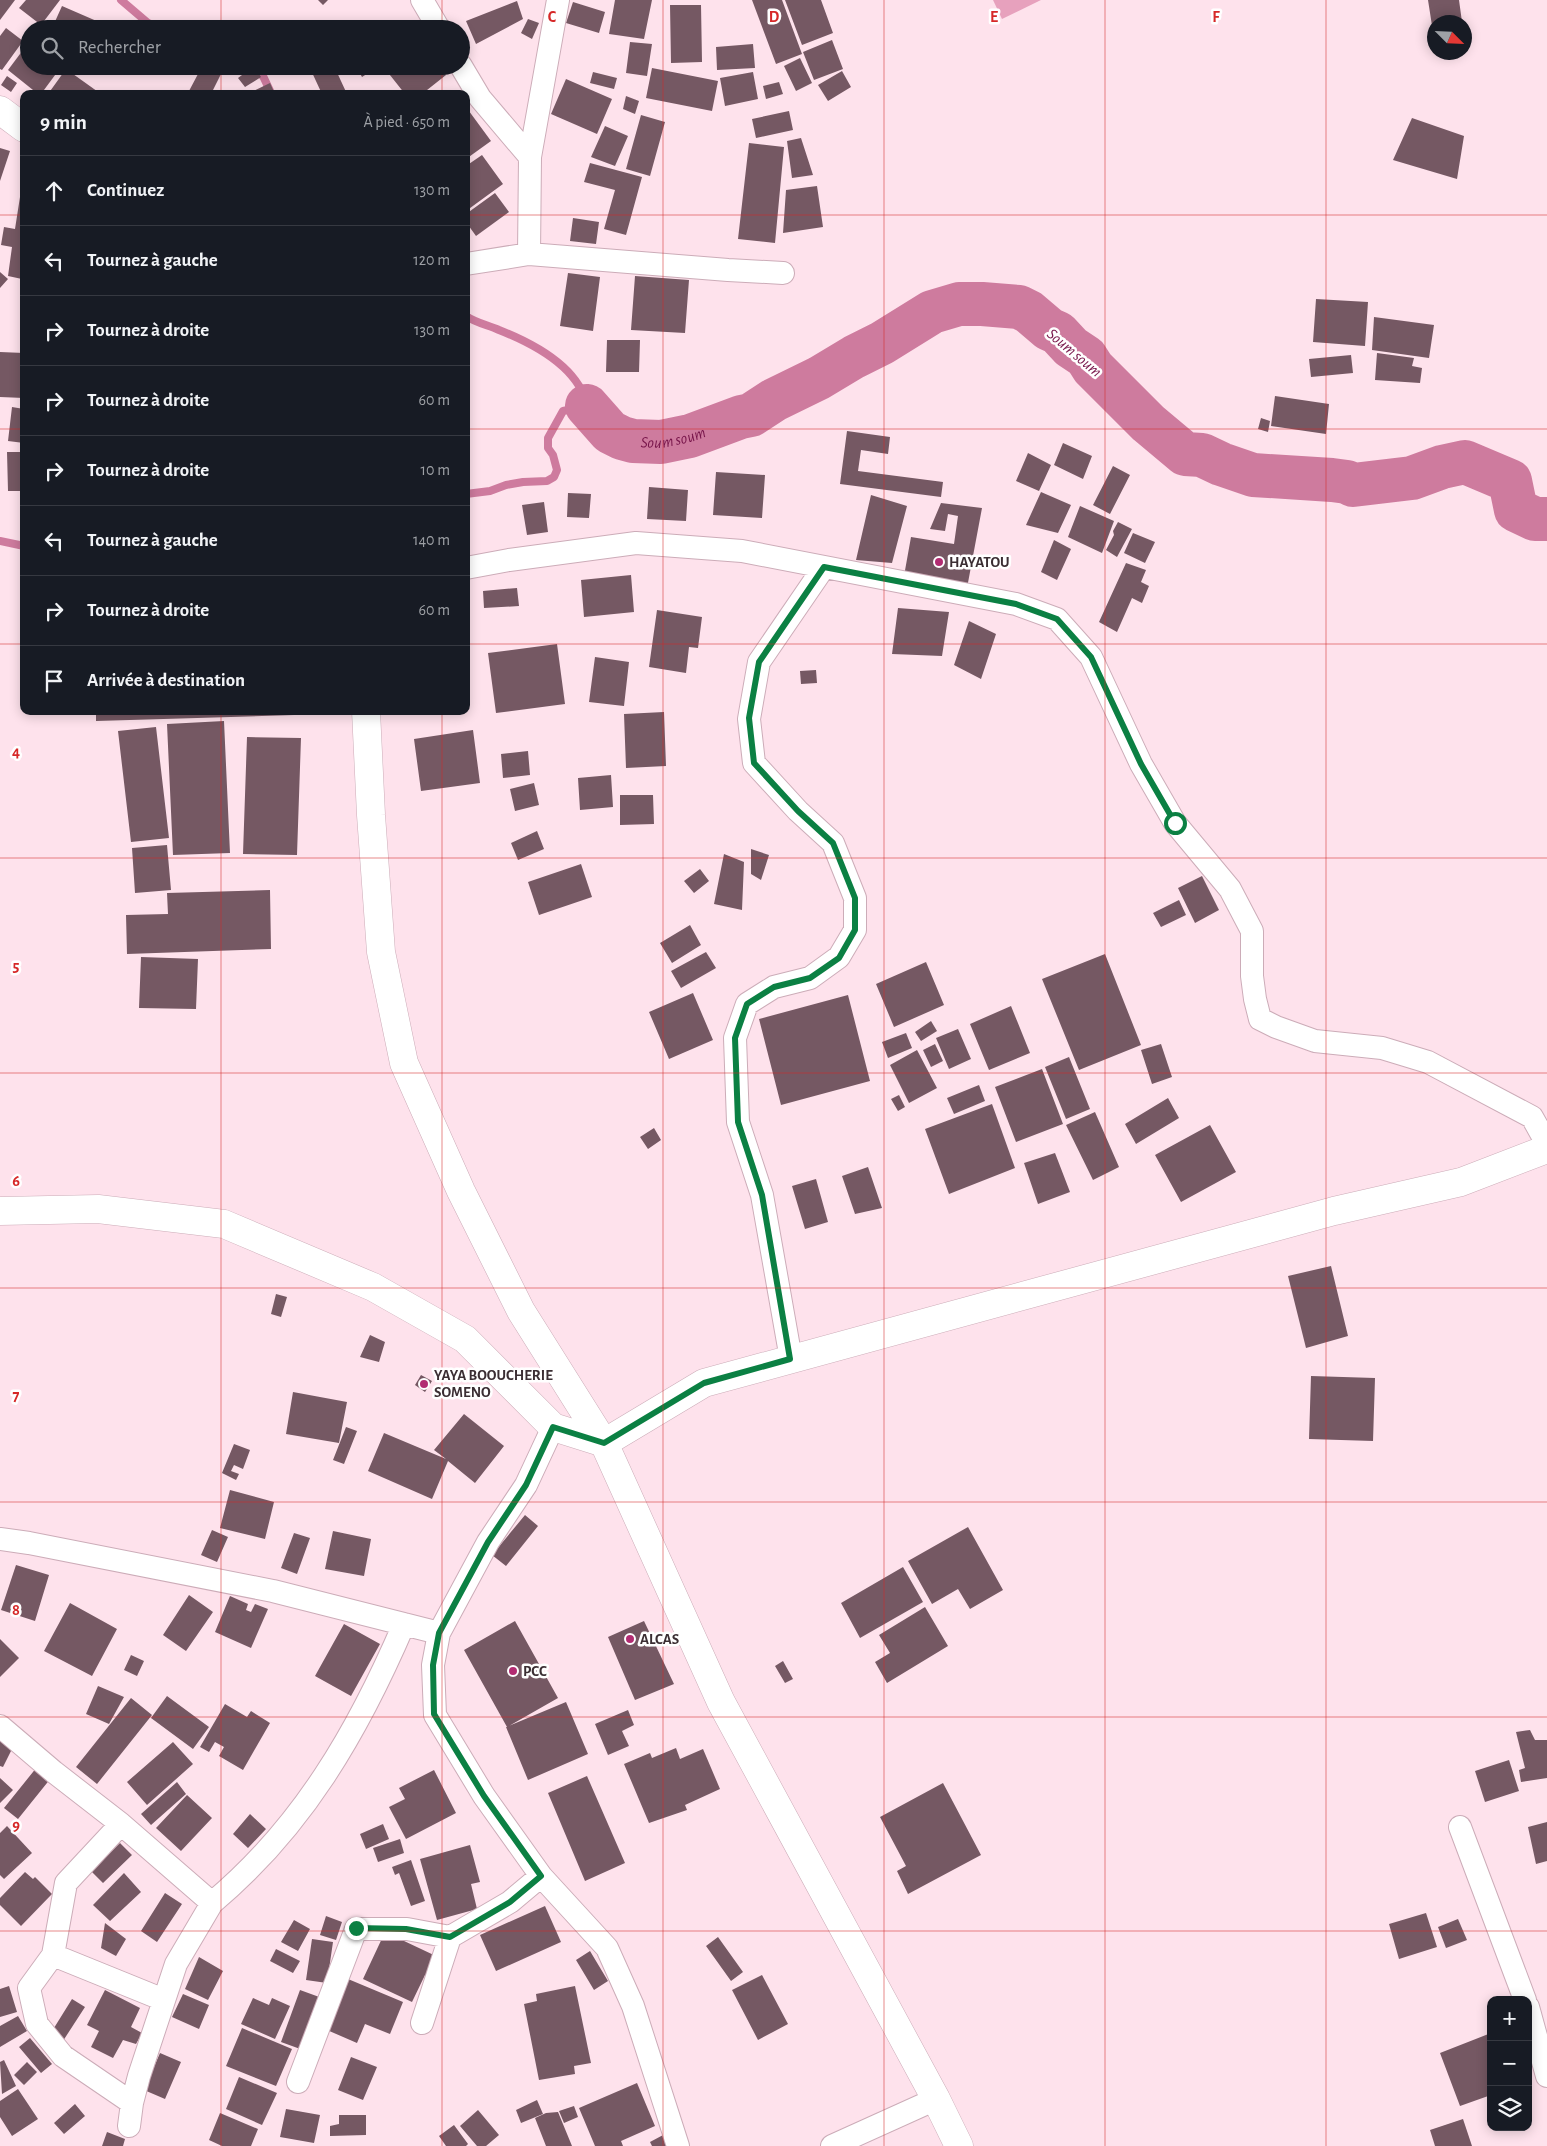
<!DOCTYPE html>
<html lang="fr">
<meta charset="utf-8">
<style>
:root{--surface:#171b24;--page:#20242c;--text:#f1f3f6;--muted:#9ea1a6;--line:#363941}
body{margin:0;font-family:"Alegreya Sans",sans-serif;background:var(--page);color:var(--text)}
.controls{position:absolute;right:15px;bottom:15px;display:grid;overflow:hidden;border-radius:10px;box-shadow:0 2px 12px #0003}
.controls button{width:45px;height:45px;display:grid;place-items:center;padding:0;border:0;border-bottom:1px solid var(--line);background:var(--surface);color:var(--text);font:25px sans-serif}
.compass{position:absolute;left:1427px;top:15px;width:45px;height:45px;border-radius:50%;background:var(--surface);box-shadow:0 2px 12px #0003;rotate:114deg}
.stop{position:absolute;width:15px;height:15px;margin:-11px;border:4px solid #0b8043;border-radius:50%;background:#fff}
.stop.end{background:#0b8043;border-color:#fff;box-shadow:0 1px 5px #0008}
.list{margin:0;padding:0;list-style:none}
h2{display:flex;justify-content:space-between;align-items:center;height:65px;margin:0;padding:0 20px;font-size:21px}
h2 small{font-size:16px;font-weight:400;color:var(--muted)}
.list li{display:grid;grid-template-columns:32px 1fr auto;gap:15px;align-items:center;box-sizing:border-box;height:70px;padding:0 20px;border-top:1px solid var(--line)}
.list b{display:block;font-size:19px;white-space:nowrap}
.list em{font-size:16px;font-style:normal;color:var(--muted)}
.icon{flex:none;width:28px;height:28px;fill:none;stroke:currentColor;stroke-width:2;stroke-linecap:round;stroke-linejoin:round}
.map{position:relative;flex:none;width:1547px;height:2146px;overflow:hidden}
.search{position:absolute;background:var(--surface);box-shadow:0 2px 12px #0003;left:20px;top:20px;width:450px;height:55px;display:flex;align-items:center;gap:12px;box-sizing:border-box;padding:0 18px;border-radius:28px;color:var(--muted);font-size:19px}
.panel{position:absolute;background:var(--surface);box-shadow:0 2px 12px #0003;left:20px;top:90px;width:450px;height:625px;border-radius:10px}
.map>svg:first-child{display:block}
.green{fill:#e7a1bd}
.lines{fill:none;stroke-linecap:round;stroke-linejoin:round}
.stream{stroke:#ce7b9e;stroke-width:8}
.river{stroke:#ce7b9e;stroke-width:44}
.building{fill:#755863}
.street-casing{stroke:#ccacb8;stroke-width:24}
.secondary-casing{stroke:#ccacb8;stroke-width:29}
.street{stroke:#fff;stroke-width:22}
.secondary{stroke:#fff;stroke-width:28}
.route{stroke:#0b8043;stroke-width:6}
.grid{fill:none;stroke:#d62828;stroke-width:1;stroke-opacity:0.55}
.poi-dot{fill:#b22c72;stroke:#fff;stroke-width:2}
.labels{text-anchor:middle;stroke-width:5;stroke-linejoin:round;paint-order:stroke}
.poi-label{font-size:15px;font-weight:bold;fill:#3b2e33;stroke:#fff;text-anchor:start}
.water-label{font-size:16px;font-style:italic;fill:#78164b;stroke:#fff}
.grid-label{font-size:16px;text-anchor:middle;font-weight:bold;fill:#d62828;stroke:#fff;stroke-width:5;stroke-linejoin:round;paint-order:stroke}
</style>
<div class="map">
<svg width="1547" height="2146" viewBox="0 0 1547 2146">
<rect width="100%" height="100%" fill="#fee2ec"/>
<path class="green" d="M993,0H1041L1002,19Z"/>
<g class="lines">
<path class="stream" d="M121,0L148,23L165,29
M246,66L263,76L271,93
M466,316C476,323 488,325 499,330C532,343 579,367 587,406L563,411L548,438V448L553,455L557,470L554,477L547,481L523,482L506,485L490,491L466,494
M0,541L24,546"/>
<path class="river" id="s1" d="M587,406L610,432L622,438L633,441L661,442L690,436L741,417L751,415L774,400L819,378L854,357L882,343L932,312L959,304H982L1019,307L1029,312L1049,329L1058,333L1071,347L1086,357L1093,368L1148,423L1185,454L1202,455L1221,464L1253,475L1332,480L1347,482L1353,485L1412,478L1442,467L1465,462L1510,481L1516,510L1535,519H1547"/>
</g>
<path class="building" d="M0,0H15L0,20Z
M26,0H60L41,25L19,8Z
M318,0H328L323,5Z
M615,0H652L644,39L609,34Z
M752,0H782L802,54L776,64Z
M785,0H821L833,33L802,45Z
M1428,0H1459L1462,22H1434V31L1433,32Z
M517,1L523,19L476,44L466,21Z
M573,2L605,12L599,33L566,23Z
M670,5H701L702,62L671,63Z
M62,6L115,29H61L53,26Z
M528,19L539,23L532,39L521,33Z
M34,25L50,28V29H32Z
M6,28L23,41L2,70L0,69V36Z
M832,40L843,69L814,80L803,52Z
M29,42V66L61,67L41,94H38L8,70Z
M630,42L652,44L647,76L626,73Z
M753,44L755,68L717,70L716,47Z
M800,58L812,83L796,91L784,66Z
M191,66H225L211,94H196L189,91L198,74L190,70Z
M254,66L261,77L245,87L238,78Z
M309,66H334L347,94H322Z
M356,66H379L362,77Z
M390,66H439L446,75L422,94H405L386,70Z
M652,68L718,81L712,111L646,98Z
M66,69L101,94H48Z
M842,71L851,87L828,101L818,85Z
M593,72L617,78L614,89L590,83Z
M753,72L758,99L725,106L720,78Z
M7,76L17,83L11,92L1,85Z
M566,79L612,99L597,134L551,114Z
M779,82L783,94L766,99L763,86Z
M270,83L275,94H247Z
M626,96L639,101L635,114L623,109Z
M466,107L491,141L466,159Z
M789,111L793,130L756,138L752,119Z
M641,115L665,122L650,176L626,169Z
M1412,118L1464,136L1457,179L1393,160Z
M605,126L628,136L615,166L591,157Z
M801,138L813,175L792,178L787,141Z
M749,143L784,147L775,243L738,239Z
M0,148L10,151L0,181Z
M482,155L503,184L466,211V166Z
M590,163L642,177L626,235L604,229L615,190L584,182Z
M817,186L823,227L783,233L786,190Z
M495,193L509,212L476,236L466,222V214Z
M20,197L24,198L22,279L8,276L12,247L1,245L4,227L15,229Z
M573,218L599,222L596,244L570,241Z
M0,272L8,279L0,288Z
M568,273L600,277L593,331L560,326Z
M635,276L689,280L685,333L631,330Z
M1316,299L1368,302L1365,346L1313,342Z
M1374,317L1434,325L1429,358L1372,350Z
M607,340H640L639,372H606Z
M0,352L24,353V398L0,397Z
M1377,353L1414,358L1412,366L1422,368L1420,383L1375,380Z
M1351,355L1353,373L1311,377L1309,359Z
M1275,396L1329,404L1326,434L1271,426Z
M12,407L24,409V443L8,441Z
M1261,418L1270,421L1268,432L1258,429Z
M847,431L890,437L888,454L861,450L858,471L943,482L941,497L840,484Z
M1063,443L1092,456L1083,479L1054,465Z
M7,452H24V491H8Z
M1028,453L1051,465L1039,491L1016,481Z
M1113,466L1130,475L1110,514L1093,505Z
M716,472L765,475L762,518L713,515Z
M649,487L688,490L686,521L647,519Z
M1041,492L1071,505L1058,533L1026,525Z
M568,493L591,494L589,518L567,517Z
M871,495L907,506L892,563L856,560Z
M544,502L548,532L527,535L522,505Z
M941,503L982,508L967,588L904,576L911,537L954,544L958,516L948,514L945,531L930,529Z
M1080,506L1114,521L1102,553L1068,537Z
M1118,522L1132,529L1117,557L1106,550L1114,535L1113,531Z
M1133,533L1155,542L1145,563L1124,553Z
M1054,540L1071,549L1057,580L1041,572Z
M1126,563L1146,570L1141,582L1149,586L1142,603L1132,598L1117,632L1099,622Z
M631,575L634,612L584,617L581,580Z
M517,588L519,606L484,608L483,591Z
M898,608L949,612L942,656L892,654Z
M657,610L702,617L698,648L689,647L686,673L649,667Z
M969,621L996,634L981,679L954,665Z
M557,644L565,704L496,713L488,653Z
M595,657L629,662L624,706L589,702Z
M816,670L817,683L801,684L800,671Z
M96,711H294V715L96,721Z
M664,712L666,766L626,768L624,714Z
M224,721L230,853L173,855L167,724Z
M156,727L169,838L131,842L118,731Z
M473,730L480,783L421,791L414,739Z
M247,737L301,738L297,855L243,854Z
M528,751L530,775L503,778L501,754Z
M611,775L613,807L580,810L578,778Z
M534,783L539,805L515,811L510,789Z
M620,795H653L654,824L620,825Z
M537,831L544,849L518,860L511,843Z
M167,845L171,890L135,893L132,848Z
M751,849L769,855L761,880L751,874Z
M724,854L744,862L742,910L714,904Z
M581,864L592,897L539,915L528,882Z
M700,869L709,881L694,893L684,881Z
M1202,876L1219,910L1195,923L1178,888Z
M270,890L271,949L127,954L126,915L168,914L167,893Z
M1179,900L1186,915L1161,927L1153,913Z
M690,925L701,945L672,963L660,943Z
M706,952L716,968L681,988L671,971Z
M1105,954L1141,1045L1079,1070L1042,979Z
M141,957L198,959L196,1009L139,1008Z
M926,962L944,1005L894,1027L876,984Z
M693,993L713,1040L669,1059L649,1012Z
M848,995L870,1081L781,1105L759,1019Z
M1011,1006L1030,1053L989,1070L970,1024Z
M931,1021L937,1031L921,1041L915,1032Z
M958,1029L971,1059L949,1069L936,1038Z
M906,1033L912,1048L888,1058L882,1042Z
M935,1044L943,1061L931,1067L923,1050Z
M1161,1044L1172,1077L1152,1084L1141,1050Z
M917,1050L937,1088L909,1103L890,1065Z
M1069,1057L1090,1109L1066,1119L1045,1067Z
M1042,1069L1063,1124L1016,1142L995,1087Z
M979,1085L985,1101L954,1114L947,1098Z
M899,1095L905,1107L898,1111L891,1099Z
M1168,1098L1179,1118L1136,1144L1125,1124Z
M992,1104L1015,1168L949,1194L925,1129Z
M1095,1112L1119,1167L1093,1180L1066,1125Z
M1210,1125L1236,1172L1181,1202L1155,1155Z
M654,1128L661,1140L648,1149L640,1137Z
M1055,1153L1070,1192L1038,1204L1024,1163Z
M868,1167L882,1208L855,1214L842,1176Z
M816,1179L828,1222L805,1229L792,1186Z
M1331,1266L1348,1336L1306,1348L1288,1276Z
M276,1294L287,1297L281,1317L271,1314Z
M370,1335L385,1342L379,1362L360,1357Z
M421,1375L432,1381L425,1392L415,1385Z
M1311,1376L1375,1378L1373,1441L1309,1439Z
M293,1392L347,1402L339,1443L286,1434Z
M464,1414L504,1446L475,1483L448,1461L432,1499L368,1471L384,1433L446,1459L434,1450Z
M346,1427L357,1431L344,1464L333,1460Z
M234,1444L250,1450L243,1469L234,1465L231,1471L239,1474L236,1480L222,1473Z
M230,1490L274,1502L265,1539L220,1528Z
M525,1515L538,1526L506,1566L492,1555Z
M968,1527L1003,1590L970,1609L958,1589L932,1604L908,1561Z
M212,1530L228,1537L217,1562L201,1555Z
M333,1531L371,1539L364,1576L325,1569Z
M294,1533L310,1538L297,1574L281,1568Z
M16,1565L49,1575L35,1621L1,1610Z
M903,1567L923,1602L860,1638L841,1603Z
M189,1595L213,1612L186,1651L163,1635Z
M230,1596L248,1604L246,1610L251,1612L255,1604L268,1609L251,1648L215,1632Z
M70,1603L117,1629L92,1676L44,1651Z
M925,1607L948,1646L887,1683L875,1662L890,1653L879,1635Z
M515,1621L558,1698L507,1727L464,1650Z
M644,1621L674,1684L635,1700L608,1637Z
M344,1624L380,1644L351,1696L315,1676Z
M0,1639L19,1658L0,1677Z
M131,1655L144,1661L137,1676L124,1670Z
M783,1661L793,1679L785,1683L775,1666Z
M98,1686L124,1697L109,1724L86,1714Z
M167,1696L209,1727L193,1749L151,1718Z
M131,1698L152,1715L97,1784L76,1767Z
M566,1702L588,1754L528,1780L506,1727Z
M225,1704L247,1717L251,1711L270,1723L243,1770L219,1756L224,1747L215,1742L209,1752L200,1747Z
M628,1710L634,1725L622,1731L629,1746L608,1755L595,1724Z
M1530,1730L1535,1740H1547V1778L1521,1782L1519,1770L1525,1768L1516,1732Z
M0,1736L15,1743L3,1767L0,1766Z
M173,1742L193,1764L147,1805L127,1782Z
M676,1748L680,1759L703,1749L720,1789L685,1805L687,1810L649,1823L624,1764L650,1753L652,1758Z
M1509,1760L1519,1791L1485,1802L1475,1771Z
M37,1767L51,1778L18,1819L4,1808Z
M434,1770L456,1813L406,1839L389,1807L405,1799L399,1788Z
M587,1776L625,1863L585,1881L548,1793Z
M0,1778L13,1790L0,1803Z
M177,1782L186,1794L151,1825L141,1814Z
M943,1783L981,1855L908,1894L897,1871L906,1866L880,1817Z
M187,1795L212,1818L181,1851L156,1828Z
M250,1814L266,1829L248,1848L233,1834Z
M1547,1822V1861L1536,1864L1528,1827Z
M383,1824L389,1839L366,1849L360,1834Z
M7,1826L32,1853L4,1879L0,1875V1833Z
M400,1839L404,1853L378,1862L373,1848Z
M120,1843L132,1855L103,1883L91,1871Z
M470,1845L480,1882L471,1884L477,1909L437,1920L420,1859Z
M411,1860L425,1901L411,1906L399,1873L395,1875L392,1867Z
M25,1872L33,1879L35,1877L52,1894L21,1926L0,1905V1898Z
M124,1873L141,1892L110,1921L93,1905Z
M165,1893L182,1904L157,1942L141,1931Z
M545,1906L561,1942L496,1971L480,1935Z
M1426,1913L1437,1947L1399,1959L1389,1924Z
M326,1916L342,1922L336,1940L320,1935Z
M1458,1919L1467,1940L1446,1948L1438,1927Z
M294,1920L310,1929L298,1951L281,1942Z
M105,1923L126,1939L116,1956L101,1948Z
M385,1932L438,1957L429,1977L425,1975L412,2002L363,1979Z
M718,1937L743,1972L731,1981L706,1946Z
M312,1939L333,1942L327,1983L306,1980Z
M276,1949L300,1961L293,1973L270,1961Z
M590,1951L608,1981L594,1990L576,1960Z
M199,1957L223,1971L208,2000L185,1989Z
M762,1975L788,2024L758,2040L732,1990Z
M348,1979L403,2002L390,2034L365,2024L357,2043L327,2030Z
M9,1986L17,2012L0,2017V1989Z
M575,1986L591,2063L574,2066L575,2074L539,2080L524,2004L537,2001L536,1994Z
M105,1990L140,2008L131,2027L142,2033L136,2044L123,2040L113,2058L91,2047L99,2031L87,2025Z
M300,1990L322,1998L303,2050L281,2042Z
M183,1994L209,2005L199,2029L172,2017Z
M253,1998L269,2005L272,1998L290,2006L275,2039L241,2024Z
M72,1999L85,2007L61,2044L49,2036Z
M18,2016L27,2031L0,2047V2026Z
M242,2028L292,2049L276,2086L226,2066Z
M1491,2033V2095L1460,2106L1440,2053Z
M30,2038L52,2064L41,2073L19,2047Z
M160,2053L181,2062L165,2099L144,2090Z
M351,2057L377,2067L363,2100L338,2090Z
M4,2060L16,2086L2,2094L0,2062Z
M27,2062L37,2072L24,2085L14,2075Z
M239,2077L277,2093L262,2125L226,2109Z
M637,2083L655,2126L621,2141L623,2146H595L579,2108Z
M18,2089L38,2119L12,2136L0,2117V2101Z
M537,2100L543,2114L521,2123L516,2110Z
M75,2104L85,2116L64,2134L54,2123Z
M574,2106L578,2117L564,2123L559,2111Z
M286,2109L320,2115L314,2143L280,2137Z
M478,2110L499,2135L486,2146H477L460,2126Z
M558,2112L572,2146H546L535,2118L546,2113Z
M220,2113L258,2129L251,2146H222L209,2140Z
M339,2115H366V2135L330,2136V2126L339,2124Z
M1463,2119L1472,2146H1435L1430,2130Z
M454,2125L468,2144L466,2146H446L439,2136Z
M107,2132L125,2139L123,2146H102Z
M665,2134L671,2146H652L650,2142Z"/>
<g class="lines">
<defs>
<path id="street" d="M422,0L439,29
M461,66L480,98L530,157
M529,254L728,270L783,273
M466,264L529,254L530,157L558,0
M466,568L509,560L636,543L742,551L1016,604L1057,619L1091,657L1141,764L1175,823L1230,889L1252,931V976L1255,999L1260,1019L1276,1027L1315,1041L1382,1048L1428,1062L1532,1117L1547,1144
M791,1359L762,1195L738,1122L735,1038L747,1004L774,987L810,978L839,957L855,930V898L833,843L798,811L754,763L749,719L759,662L824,567
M553,1427L526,1485L488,1542L439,1633L433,1665L435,1715L484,1796L541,1876L607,1948L633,2006L678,2146
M0,1539L29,1543L273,1591L439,1633
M0,1726L54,1772L121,1824L212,1903C303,1827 358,1731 404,1624
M1460,1827L1525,2000
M53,1955L66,1883L121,1824
M1528,2007L1547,2076
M422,2023L450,1937L510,1902L541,1876
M298,2082L356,1929H407L450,1937
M132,2103L63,2056L37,2024L29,1988L53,1955L164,2000
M129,2126L132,2103L139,2076L176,1964L212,1903
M832,2146L936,2099"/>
<path id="secondary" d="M0,110L24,128
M366,711L371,815L381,952L404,1063L461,1191L521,1311L604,1443L721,1702L936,2099L959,2146
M0,1211L98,1209L224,1224L373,1287L465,1339L553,1427L604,1443L704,1383L1334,1211L1461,1182L1547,1149"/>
</defs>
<use href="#street" class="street-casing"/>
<use href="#secondary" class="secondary-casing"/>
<use href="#street" class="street"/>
<use href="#secondary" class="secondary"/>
</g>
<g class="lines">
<path class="route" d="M356,1928L406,1929L450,1937L510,1902L541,1876L484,1796L434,1714L433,1665L439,1633L488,1542L526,1485L553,1427L604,1443L704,1383L790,1359L762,1195L738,1122L735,1038L747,1004L774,987L810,978L839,958L855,930V898L833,843L798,811L754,763L749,718L759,662L824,567L1016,604L1057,619L1091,657L1141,764L1175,823"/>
</g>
<path class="grid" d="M221,0V29M442,0V29M663,0V2146M884,0V2146M1105,0V2146M1326,0V2146M221,66V94M442,66V94M0,215H24M466,215H1547M0,429H24M466,429H1547M0,644H24M466,644H1547M221,711V2146M442,711V2146M0,858H1547M0,1073H1547M0,1288H1547M0,1502H1547M0,1717H1547M0,1931H1547"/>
<g class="poi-dot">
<circle cx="939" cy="562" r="5"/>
<circle cx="424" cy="1384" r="5"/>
<circle cx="630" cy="1639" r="5"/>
<circle cx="513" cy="1671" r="5"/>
</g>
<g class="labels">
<g class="poi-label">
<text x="949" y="567">HAYATOU</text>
<text x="434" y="1380">YAYA BOOUCHERIE<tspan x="434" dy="17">SOMENO</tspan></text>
<text x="640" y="1644">ALCAS</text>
<text x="523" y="1676">PCC</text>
</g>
<g class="water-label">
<text transform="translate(1075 352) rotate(40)" y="6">Soum soum</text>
<text dy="6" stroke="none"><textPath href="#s1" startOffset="100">Soum soum</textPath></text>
</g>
</g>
<g class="grid-label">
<text x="552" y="22">C</text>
<text x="774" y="22">D</text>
<text x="994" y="22">E</text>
<text x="1216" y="22">F</text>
<text x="16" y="757">4</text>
<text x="16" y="971">5</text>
<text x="16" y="1186">6</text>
<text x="16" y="1401">7</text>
<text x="16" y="1615">8</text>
<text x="16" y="1830">9</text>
</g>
</svg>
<div class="controls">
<button>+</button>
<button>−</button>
<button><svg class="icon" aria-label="layers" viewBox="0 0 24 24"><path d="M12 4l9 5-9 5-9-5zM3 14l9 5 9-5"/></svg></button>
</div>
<svg class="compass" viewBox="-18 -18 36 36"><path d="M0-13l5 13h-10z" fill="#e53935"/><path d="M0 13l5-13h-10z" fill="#9ea1a6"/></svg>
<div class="stop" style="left:1175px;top:823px"></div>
<div class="stop end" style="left:356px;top:1928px"></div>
<div class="search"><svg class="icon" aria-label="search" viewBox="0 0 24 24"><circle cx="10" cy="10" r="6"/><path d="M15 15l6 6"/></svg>Rechercher</div>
<section class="panel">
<h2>9 min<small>À pied · 650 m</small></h2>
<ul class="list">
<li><svg class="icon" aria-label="ahead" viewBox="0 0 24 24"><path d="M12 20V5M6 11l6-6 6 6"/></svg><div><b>Continuez</b></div><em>130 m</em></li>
<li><svg class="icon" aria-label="left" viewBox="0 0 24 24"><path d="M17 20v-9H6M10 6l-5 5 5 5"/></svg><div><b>Tournez à gauche</b></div><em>120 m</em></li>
<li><svg class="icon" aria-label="right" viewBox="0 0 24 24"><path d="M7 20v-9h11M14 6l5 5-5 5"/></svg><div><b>Tournez à droite</b></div><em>130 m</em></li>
<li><svg class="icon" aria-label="right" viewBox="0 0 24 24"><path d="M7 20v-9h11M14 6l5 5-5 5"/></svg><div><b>Tournez à droite</b></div><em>60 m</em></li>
<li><svg class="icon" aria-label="right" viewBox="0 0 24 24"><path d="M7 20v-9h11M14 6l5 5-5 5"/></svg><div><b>Tournez à droite</b></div><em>10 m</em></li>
<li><svg class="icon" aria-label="left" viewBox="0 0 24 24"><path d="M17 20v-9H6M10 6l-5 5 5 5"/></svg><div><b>Tournez à gauche</b></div><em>140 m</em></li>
<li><svg class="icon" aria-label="right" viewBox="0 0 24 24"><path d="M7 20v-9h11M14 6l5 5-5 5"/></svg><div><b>Tournez à droite</b></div><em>60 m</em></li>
<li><svg class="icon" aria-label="arrive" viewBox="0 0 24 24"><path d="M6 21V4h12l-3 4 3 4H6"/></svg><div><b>Arrivée à destination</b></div></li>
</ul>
</section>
</div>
